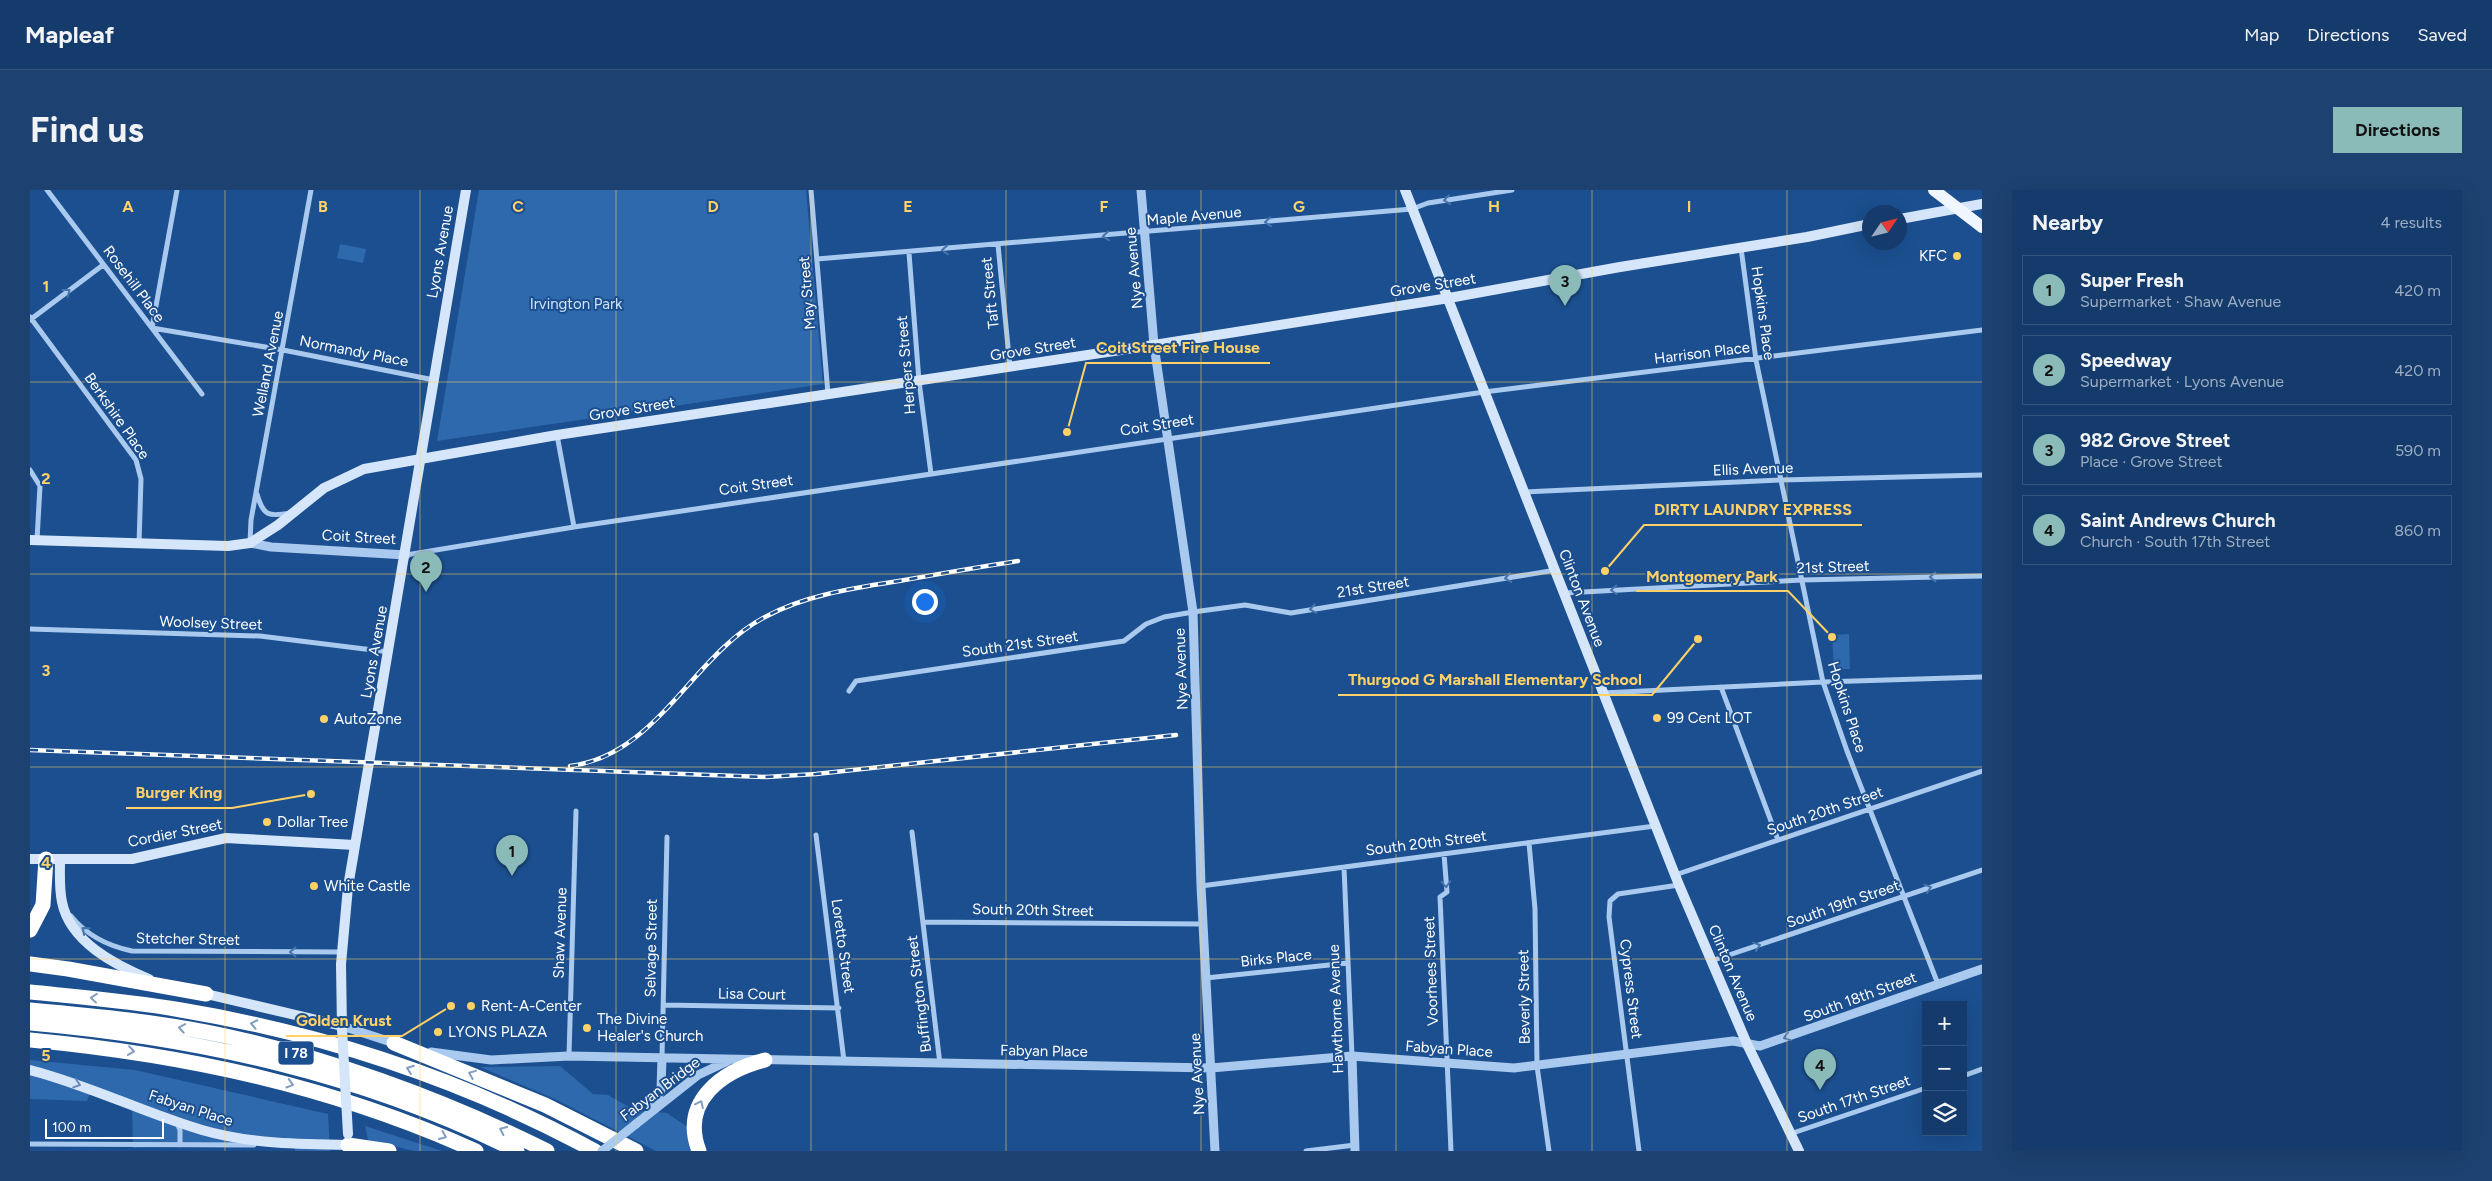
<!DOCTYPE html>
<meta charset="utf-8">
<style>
:root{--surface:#143b6b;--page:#1d4271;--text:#f1f3f6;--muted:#9dadc1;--line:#33557e;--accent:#8bbbb9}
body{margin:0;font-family:Figtree,sans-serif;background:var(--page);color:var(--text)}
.controls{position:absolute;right:15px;bottom:15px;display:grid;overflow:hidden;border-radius:0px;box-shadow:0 5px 20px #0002}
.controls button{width:45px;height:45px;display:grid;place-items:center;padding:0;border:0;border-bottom:1px solid var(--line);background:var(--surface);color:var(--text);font:25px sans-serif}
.compass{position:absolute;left:1832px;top:15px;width:45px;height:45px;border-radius:50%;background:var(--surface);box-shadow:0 5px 20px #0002;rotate:55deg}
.scale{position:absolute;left:15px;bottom:12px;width:119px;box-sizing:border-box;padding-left:5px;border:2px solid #fff;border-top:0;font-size:14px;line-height:18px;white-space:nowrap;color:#fff;-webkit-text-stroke:4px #1b4f8f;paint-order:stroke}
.you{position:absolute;left:894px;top:411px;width:18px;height:18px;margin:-12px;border:4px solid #fff;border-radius:50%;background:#1a73e8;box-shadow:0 0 0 8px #1a73e833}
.badge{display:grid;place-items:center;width:32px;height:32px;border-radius:50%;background:var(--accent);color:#111;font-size:16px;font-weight:700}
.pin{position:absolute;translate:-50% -41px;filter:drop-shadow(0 1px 2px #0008)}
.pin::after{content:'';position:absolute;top:26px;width:18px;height:15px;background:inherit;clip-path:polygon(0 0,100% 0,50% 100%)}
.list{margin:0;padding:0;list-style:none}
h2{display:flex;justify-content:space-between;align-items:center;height:65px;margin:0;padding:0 20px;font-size:21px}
h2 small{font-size:16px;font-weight:400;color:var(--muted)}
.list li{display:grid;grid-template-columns:32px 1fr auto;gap:15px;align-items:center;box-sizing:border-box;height:70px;margin:0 10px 10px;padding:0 10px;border:1px solid var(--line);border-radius:0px}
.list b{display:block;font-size:19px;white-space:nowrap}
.list p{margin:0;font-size:16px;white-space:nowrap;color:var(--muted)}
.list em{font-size:16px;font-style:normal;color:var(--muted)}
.icon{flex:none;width:28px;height:28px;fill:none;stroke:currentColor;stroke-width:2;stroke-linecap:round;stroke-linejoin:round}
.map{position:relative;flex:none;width:1952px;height:961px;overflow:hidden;border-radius:0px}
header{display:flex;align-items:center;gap:30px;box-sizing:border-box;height:70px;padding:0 25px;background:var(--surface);border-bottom:1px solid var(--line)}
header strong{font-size:24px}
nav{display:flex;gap:28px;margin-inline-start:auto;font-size:18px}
.intro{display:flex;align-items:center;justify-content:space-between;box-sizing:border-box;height:120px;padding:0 30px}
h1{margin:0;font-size:35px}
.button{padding:12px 22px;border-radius:0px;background:var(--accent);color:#111;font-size:18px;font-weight:700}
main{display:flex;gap:30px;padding:0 30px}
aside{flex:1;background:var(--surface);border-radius:0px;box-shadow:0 5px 20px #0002}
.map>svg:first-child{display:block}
.green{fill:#2e69ad}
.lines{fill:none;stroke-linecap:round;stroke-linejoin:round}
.minor{stroke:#a9c9ee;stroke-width:5}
.tertiary{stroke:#a9c9ee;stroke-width:9}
.secondary{stroke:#d6e6fa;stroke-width:10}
.primary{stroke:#f0f6ff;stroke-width:12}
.motorway{stroke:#fff;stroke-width:15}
.rail-casing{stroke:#fff;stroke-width:4.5}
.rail{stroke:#1b4f8f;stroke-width:2.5;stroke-dasharray:8;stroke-linecap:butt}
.tertiary-bridge{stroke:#a9c9ee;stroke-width:9}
.secondary-bridge{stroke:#d6e6fa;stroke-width:10}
.oneway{stroke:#4674ac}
.oneway2{stroke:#829ec1}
.oneway3{stroke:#668bba}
.grid{fill:none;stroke:#ffd166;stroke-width:1;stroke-opacity:0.55}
.poi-dot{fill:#ffd166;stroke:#1b4f8f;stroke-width:2}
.labels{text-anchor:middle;stroke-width:4;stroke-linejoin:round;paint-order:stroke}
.shield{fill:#1b4f8f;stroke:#bbcadd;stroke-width:1}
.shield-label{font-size:14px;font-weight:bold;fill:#fff}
.street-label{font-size:15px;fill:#fff;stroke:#1b4f8f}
.poi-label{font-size:15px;fill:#fff;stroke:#1b4f8f;text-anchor:start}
.park-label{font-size:15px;fill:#cfe3fa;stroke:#1b4f8f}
.grid-label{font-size:16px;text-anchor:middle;font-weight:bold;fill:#ffd166;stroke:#1b4f8f;stroke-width:4;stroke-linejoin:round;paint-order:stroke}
.leader{fill:none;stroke:#ffd166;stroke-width:2}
.callout-dot{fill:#ffd166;stroke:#1b4f8f;stroke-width:2}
.callout-label{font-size:16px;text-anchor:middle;font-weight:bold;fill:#ffd166;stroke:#1b4f8f;stroke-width:4;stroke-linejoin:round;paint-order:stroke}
</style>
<header>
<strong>Mapleaf</strong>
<nav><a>Map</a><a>Directions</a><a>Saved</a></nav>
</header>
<div class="intro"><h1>Find us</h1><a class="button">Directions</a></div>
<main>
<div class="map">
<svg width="1952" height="961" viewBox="0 0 1952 961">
<rect width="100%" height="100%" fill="#1b4f8f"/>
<path class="green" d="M449,0H776L793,194L407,251Z
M310,54L336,59L333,73L307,68Z
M1819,444L1820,479H1804L1802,445Z
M0,870L105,880L298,924L300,961H265L264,953L103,958L102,915L61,901L57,911L0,909Z
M530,876L563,904L578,905L604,920L637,923L656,936L669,961H626L527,910L450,877Z
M335,936L412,961H384L338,950Z"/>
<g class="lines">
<path class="minor" d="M17,0L172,204
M147,0L122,138L253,160L404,190
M781,0L798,204
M968,55L980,177
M1711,58L1726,170L1793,492L1817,561L1908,794
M879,63L889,191L901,284
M787,69L1382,19L1398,13L1482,0
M0,127L106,270L111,289L109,354
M0,130L73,75
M527,245L544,337
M0,280L10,296L7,350
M1494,302L1751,290L1952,285
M227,304C233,326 239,327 260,323
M220,352L221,330L281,0
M376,365L544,337L1454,202L1952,140
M1535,403L1772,390L1952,386
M0,439L230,446L359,462
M1691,497L1748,650
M819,501L826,491L1094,451L1116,434L1134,427L1163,422L1215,415L1261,423L1526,380
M1573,503L1793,492L1952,487
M882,642L910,874
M786,645L814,871
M1499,653L1505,719L1507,876L1519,961
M1414,664L1417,702L1410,707L1421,961
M1314,677L1322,866
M1645,685L1952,581
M1171,696L1625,636
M41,726C57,746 78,756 102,761L312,762
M893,732L1173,734
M1681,771L1952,680
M1176,788L1318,773
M634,815L809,818
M539,866L546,621
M632,867L637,647
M1933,886L1952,879
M147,933L150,940V955
M1760,944L1896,898
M0,954L224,955
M1276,961L1325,955
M1609,961L1579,727L1580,711L1588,704L1649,695"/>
<path class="tertiary" d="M1111,0L1124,155L1163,422L1171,696L1185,961
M220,353L241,357L376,365
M312,836L367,854
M401,862L461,870L539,866L1181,878L1322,866L1484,878L1703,851L1730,856L1952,779
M1322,866L1325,961
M623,917L631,900L632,867
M606,934L668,885L698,871"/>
<path class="secondary" d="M1375,0L1649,695L1717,854L1769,961
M1870,29L1952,14
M0,350L198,356L220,353L248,335L294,298L334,279L527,245L1124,155L1419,108L1590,77L1777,47L1840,34
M0,669H102L196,648L325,655
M30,669C30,683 29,698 32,712C40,752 85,775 119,789
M172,803L312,836
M312,839L311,774L318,697L436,0
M0,880C59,895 114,923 172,940C220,954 269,954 318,955"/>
<path class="primary" d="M1904,0L1952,37"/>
<path class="motorway" d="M0,740L13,715L16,669
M0,774L38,779L176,804
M0,802C50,807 101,811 151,820C295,844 436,891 565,961
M0,820C66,826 131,832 196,846C308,871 414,910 517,961
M0,833C169,848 334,884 487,961
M0,850C157,865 302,896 446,961
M364,853L515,915L606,961
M318,955L359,961
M669,961C650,911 692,881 735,870"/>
<defs>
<path id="rail" d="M0,560L736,587L786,584L1146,545
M540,576C628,565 662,465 735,427C775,405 824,398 869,391C909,384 949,377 988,371"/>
</defs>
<use href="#rail" class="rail-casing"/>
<use href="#rail" class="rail"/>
<path class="tertiary-bridge" d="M572,961L606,934"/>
<path class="secondary-bridge" d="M312,839L318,944"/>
</g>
<defs><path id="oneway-chevron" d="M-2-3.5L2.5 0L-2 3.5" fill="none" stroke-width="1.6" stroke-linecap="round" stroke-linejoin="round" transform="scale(1.25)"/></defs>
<g class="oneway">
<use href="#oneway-chevron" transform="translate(1417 10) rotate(171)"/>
<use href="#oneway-chevron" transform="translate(1238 32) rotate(175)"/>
<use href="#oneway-chevron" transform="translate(1076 46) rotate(175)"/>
<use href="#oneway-chevron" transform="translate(915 60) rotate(175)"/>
<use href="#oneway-chevron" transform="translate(37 102) rotate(-37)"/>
<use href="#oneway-chevron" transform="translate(1903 387) rotate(179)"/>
<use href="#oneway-chevron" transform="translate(1478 388) rotate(171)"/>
<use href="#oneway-chevron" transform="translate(1584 400) rotate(177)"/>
<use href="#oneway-chevron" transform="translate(1283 419) rotate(171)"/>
<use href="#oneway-chevron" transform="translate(1416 694) rotate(87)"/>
<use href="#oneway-chevron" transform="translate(1898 698) rotate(-19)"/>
<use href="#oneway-chevron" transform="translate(55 740) rotate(-140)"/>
<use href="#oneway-chevron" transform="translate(1727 756) rotate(-18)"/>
<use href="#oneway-chevron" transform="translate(263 762) rotate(180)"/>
<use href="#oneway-chevron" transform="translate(1757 847) rotate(162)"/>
</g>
<g class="oneway2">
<use href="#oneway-chevron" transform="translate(64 808) rotate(-174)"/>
<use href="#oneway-chevron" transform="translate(224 834) rotate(-168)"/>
<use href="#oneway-chevron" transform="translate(152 838) rotate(-170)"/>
<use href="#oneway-chevron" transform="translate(101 861) rotate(8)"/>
<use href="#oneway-chevron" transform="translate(380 879) rotate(-160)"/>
<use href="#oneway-chevron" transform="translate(442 884) rotate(-158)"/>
<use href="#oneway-chevron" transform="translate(260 894) rotate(16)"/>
<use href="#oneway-chevron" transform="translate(670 914) rotate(-64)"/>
<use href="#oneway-chevron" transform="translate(473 940) rotate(-155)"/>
<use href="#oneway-chevron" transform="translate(413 946) rotate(24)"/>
</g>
<use class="oneway3" href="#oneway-chevron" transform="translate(47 894) rotate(18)"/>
<path class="grid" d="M195,0V961M390,0V961M586,0V961M781,0V961M976,0V961M1171,0V961M1366,0V961M1562,0V961M1757,0V961M0,192H1952M0,384H1952M0,577H1952M0,769H1952"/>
<g class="poi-dot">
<circle cx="1927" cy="66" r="5"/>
<circle cx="1627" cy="528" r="5"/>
<circle cx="294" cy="529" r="5"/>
<circle cx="237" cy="632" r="5"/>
<circle cx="284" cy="696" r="5"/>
<circle cx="441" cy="816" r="5"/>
<circle cx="557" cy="838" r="5"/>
<circle cx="408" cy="842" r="5"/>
</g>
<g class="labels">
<rect class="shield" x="248.5" y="851.5" width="35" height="23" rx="4"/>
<g class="shield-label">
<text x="266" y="868">I 78</text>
</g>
<g class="street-label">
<text transform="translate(1164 26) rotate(-5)" y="5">Maple Avenue</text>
<text transform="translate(410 62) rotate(-80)" y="5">Lyons Avenue</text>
<text transform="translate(1104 78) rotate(-95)" y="5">Nye Avenue</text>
<text transform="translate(104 94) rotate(53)" y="5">Rosehill Place</text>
<text transform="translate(1403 95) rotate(-9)" y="5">Grove Street</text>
<text transform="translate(777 103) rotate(-95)" y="5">May Street</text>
<text transform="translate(960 103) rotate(-96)" y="5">Taft Street</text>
<text transform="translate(1733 123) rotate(82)" y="5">Hopkins Place</text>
<text transform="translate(1003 159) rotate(-9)" y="5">Grove Street</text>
<text transform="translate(324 161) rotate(11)" y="5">Normandy Place</text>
<text transform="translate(1672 163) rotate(-7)" y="5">Harrison Place</text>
<text transform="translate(238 174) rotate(-79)" y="5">Welland Avenue</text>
<text transform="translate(876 175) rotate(-95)" y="5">Herpers Street</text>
<text transform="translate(602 219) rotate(-9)" y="5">Grove Street</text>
<text transform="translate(87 226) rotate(55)" y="5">Berkshire Place</text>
<text transform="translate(1127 235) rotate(-9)" y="5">Coit Street</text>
<text transform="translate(1723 279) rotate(-2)" y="5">Ellis Avenue</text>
<text transform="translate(726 295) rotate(-8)" y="5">Coit Street</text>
<text transform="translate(329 347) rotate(3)" y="5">Coit Street</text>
<text transform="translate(1803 377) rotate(-2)" y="5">21st Street</text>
<text transform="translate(1343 397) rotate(-9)" y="5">21st Street</text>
<text transform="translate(1552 408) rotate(69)" y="5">Clinton Avenue</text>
<text transform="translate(181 433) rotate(2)" y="5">Woolsey Street</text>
<text transform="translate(990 454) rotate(-8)" y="5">South 21st Street</text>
<text transform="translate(344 462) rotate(-80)" y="5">Lyons Avenue</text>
<text transform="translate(1151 479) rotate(-92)" y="5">Nye Avenue</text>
<text transform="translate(1817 517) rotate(72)" y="5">Hopkins Place</text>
<text transform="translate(1795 621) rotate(-19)" y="5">South 20th Street</text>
<text transform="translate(145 643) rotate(-11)" y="5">Cordier Street</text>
<text transform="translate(1396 653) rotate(-7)" y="5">South 20th Street</text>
<text transform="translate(1813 714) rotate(-19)" y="5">South 19th Street</text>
<text transform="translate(1003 720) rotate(1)" y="5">South 20th Street</text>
<text transform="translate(530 743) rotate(-88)" y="5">Shaw Avenue</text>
<text transform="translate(158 749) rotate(1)" y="5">Stetcher Street</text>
<text transform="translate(813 756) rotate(82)" y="5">Loretto Street</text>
<text transform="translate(621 758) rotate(-89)" y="5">Selvage Street</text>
<text transform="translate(1246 768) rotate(-6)" y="5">Birks Place</text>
<text transform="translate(1401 781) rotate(-92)" y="5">Voorhees Street</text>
<text transform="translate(1703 783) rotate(67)" y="5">Clinton Avenue</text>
<text transform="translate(1601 799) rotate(83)" y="5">Cypress Street</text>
<text transform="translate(722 804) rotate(1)" y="5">Lisa Court</text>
<text transform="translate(889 804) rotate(-97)" y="5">Buffington Street</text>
<text transform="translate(1494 807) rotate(-91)" y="5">Beverly Street</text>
<text transform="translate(1830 807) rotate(-20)" y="5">South 18th Street</text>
<text transform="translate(1306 819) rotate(-92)" y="5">Hawthorne Avenue</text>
<text transform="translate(1419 859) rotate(4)" y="5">Fabyan Place</text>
<text transform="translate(1014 861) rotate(1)" y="5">Fabyan Place</text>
<text transform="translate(1167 884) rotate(-93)" y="5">Nye Avenue</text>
<text transform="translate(630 899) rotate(-37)" y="5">Fabyan Bridge</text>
<text transform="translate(1824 909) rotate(-19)" y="5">South 17th Street</text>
<text transform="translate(161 918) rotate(18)" y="5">Fabyan Place</text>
</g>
<g class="poi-label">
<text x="1917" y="71" text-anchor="end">KFC</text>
<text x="1637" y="533">99 Cent LOT</text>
<text x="304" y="534">AutoZone</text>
<text x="247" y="637">Dollar Tree</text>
<text x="294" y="701">White Castle</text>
<text x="451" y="821">Rent-A-Center</text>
<text x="567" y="834">The Divine<tspan x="567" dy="17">Healer's Church</tspan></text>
<text x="418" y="847">LYONS PLAZA</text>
</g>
<g class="park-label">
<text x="546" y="119">Irvington Park</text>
</g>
</g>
<g class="grid-label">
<text x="98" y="22">A</text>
<text x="293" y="22">B</text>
<text x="488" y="22">C</text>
<text x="683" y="22">D</text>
<text x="878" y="22">E</text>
<text x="1074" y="22">F</text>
<text x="1269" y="22">G</text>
<text x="1464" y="22">H</text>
<text x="1659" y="22">I</text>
<text x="16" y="102">1</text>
<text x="16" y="294">2</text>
<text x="16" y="486">3</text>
<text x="16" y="678">4</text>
<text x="16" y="871">5</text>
</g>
<path class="leader" d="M1037 242L1056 173H1240M1575 381L1614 335H1832M1802 447L1758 401H1606M1668 449L1622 505H1308M281 604L202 618H96M421 816L372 846H256"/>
<g class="callout-dot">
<circle cx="1037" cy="242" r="5"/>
<circle cx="1575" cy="381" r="5"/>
<circle cx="1802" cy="447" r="5"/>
<circle cx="1668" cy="449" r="5"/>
<circle cx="281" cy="604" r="5"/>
<circle cx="421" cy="816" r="5"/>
</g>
<g class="callout-label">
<text x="1148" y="163">Coit Street Fire House</text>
<text x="1723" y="325">DIRTY LAUNDRY EXPRESS</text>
<text x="1682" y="392">Montgomery Park</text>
<text x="1465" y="495">Thurgood G Marshall Elementary School</text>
<text x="149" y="608">Burger King</text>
<text x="314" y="836">Golden Krust</text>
</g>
</svg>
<div class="controls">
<button>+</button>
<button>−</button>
<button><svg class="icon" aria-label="layers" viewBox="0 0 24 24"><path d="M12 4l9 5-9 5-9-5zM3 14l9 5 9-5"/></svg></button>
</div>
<svg class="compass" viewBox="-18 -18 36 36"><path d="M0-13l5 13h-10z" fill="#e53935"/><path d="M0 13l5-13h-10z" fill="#9dadc1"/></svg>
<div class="scale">100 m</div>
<div class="you"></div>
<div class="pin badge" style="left:482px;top:686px">1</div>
<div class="pin badge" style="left:396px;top:402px">2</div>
<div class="pin badge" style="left:1535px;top:116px">3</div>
<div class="pin badge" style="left:1790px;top:900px">4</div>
</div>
<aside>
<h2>Nearby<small>4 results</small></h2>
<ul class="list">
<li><span class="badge">1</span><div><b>Super Fresh</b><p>Supermarket · Shaw Avenue</p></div><em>420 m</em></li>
<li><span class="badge">2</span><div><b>Speedway</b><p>Supermarket · Lyons Avenue</p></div><em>420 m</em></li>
<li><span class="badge">3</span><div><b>982 Grove Street</b><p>Place · Grove Street</p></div><em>590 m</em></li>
<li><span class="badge">4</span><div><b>Saint Andrews Church</b><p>Church · South 17th Street</p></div><em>860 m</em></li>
</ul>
</aside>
</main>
